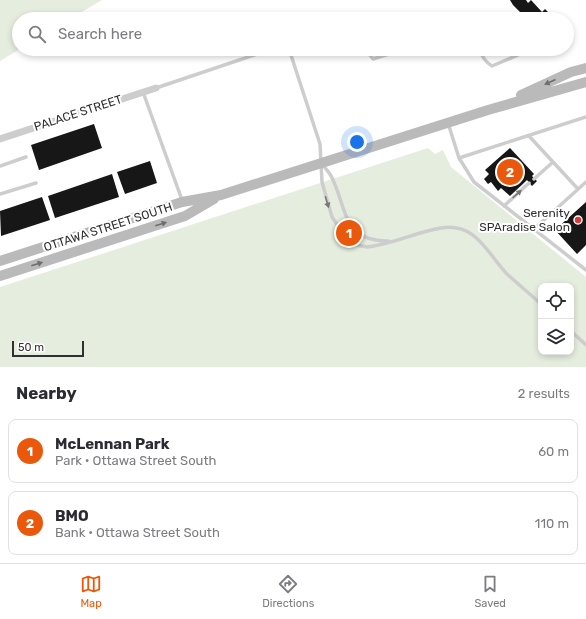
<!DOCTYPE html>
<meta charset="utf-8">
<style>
:root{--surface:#fff;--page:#f2f2f3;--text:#2b2b33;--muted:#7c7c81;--line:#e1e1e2;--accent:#ea580c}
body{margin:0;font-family:Rubik,sans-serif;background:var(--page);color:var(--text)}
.controls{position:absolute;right:12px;bottom:12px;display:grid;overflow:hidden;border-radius:8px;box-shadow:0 2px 6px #0003}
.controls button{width:36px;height:36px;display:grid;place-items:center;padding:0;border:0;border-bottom:1px solid var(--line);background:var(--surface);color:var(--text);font:20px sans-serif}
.scale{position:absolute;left:12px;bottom:10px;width:72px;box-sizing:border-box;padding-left:4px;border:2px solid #303030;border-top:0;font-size:11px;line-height:14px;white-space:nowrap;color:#303030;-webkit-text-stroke:3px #fff;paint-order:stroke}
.you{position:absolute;left:357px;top:142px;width:14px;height:14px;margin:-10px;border:3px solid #fff;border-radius:50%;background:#1a73e8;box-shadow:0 0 0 6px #1a73e833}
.badge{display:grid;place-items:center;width:26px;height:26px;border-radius:50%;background:var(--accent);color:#fff;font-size:13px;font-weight:700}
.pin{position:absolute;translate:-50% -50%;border:2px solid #fff;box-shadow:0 1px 4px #0006}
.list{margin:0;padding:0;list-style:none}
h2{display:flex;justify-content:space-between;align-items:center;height:52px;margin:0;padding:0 16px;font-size:17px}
h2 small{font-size:13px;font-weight:400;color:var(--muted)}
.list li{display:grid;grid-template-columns:26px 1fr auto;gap:12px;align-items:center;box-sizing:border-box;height:64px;margin:0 8px 8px;padding:0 8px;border:1px solid var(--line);border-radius:8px}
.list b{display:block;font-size:15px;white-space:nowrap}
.list p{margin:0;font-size:13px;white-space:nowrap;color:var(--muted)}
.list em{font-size:13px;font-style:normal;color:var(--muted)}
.icon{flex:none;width:22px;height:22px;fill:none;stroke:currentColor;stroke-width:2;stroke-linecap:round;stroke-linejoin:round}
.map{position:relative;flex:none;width:586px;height:367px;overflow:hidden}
.search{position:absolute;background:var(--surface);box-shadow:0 2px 6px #0003;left:12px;right:12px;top:12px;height:44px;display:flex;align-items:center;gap:10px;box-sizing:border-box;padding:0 14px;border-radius:22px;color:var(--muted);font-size:15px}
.sheet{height:196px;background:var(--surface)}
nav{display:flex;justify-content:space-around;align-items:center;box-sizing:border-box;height:56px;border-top:1px solid var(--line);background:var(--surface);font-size:11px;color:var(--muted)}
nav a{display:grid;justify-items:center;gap:2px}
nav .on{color:var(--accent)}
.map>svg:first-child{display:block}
.green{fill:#e5eddf;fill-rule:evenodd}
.building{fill:#171717}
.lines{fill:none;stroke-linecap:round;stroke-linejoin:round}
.lane{stroke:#cdcdcd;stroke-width:3.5}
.street{stroke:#cdcdcd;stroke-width:7}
.secondary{stroke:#bababa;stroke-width:10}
.oneway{fill:#6e6e6e}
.oneway2{fill:#777}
.poi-dot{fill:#e13839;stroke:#fff;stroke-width:1.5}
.labels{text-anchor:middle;stroke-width:4;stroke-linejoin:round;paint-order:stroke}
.street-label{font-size:12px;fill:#303030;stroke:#fff}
.poi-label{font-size:12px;fill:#303030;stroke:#fff;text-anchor:end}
</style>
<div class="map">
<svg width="586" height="367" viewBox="0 0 586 367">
<rect width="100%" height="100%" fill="#fff"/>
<path class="green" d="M0,0H102L70,19H19L20,49L0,61Z
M428,148L435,154L443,150L451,167L586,277V367H0V287ZM541,286H571V352H541Z"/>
<path class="building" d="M510,0H526L528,3L531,0L542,12L545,9L555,19H527L513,5Z
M94,124L102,148L39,170L31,145Z
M510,148L534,174L532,176L537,181L532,186L527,180L510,196L501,188L498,191L491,182L488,184L484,179L489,174L485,170Z
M150,161L157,183L125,194L117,172Z
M112,174L119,197L55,218L48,196Z
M42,197L50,220L1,236L0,211Z
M586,202V245L577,254L555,230Z"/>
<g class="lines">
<path class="lane" d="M289,49L320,144L322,182L332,217L346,238L357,245L367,247C393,244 416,232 441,228C476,222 487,253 507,274C518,284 530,294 541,304
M365,49L373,59L405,49
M479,49C482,57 485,62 492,66L518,55V49
M156,88L272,49
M143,92L182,200
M448,123L459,158L474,182L586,270
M529,136L578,189
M459,158L586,117
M322,164C326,169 331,174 333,180C347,210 343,241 388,241
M0,166L26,157
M534,179L553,162
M0,194L36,183
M504,206L529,183
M534,229L586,182
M571,331L586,345"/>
<path class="street" d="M0,139L156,88"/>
<path class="secondary" d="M521,95L571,72L586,68
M0,261L182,202L221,195L488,110L586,82
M0,276L185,216L214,199"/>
</g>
<defs><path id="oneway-solid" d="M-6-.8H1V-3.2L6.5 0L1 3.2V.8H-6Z"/></defs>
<g class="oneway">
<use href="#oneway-solid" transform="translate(550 82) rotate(156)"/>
<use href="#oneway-solid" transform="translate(161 224) rotate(-18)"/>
<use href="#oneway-solid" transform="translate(37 264) rotate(-18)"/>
</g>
<g class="oneway2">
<use href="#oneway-solid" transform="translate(517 194) rotate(-42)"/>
<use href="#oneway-solid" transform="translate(327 202) rotate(73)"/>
</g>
<circle class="poi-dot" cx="578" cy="220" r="4"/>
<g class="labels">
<g class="street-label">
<text transform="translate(78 113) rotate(-18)" y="4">PALACE STREET</text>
<text transform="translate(108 227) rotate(-18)" y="4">OTTAWA STREET SOUTH</text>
</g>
<g class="poi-label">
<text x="570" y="217">Serenity<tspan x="570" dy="14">SPAradise Salon</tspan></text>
</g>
</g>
</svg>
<div class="controls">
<button><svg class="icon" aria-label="locate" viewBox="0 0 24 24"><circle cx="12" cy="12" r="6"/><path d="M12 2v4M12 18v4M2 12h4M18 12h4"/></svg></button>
<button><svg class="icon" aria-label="layers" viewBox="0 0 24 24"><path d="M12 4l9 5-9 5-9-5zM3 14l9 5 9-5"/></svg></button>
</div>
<div class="scale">50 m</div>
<div class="you"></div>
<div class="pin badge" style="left:349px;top:233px">1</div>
<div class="pin badge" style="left:510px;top:172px">2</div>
<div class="search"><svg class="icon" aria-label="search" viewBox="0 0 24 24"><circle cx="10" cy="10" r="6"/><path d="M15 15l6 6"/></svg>Search here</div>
</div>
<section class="sheet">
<h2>Nearby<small>2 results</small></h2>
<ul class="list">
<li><span class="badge">1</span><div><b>McLennan Park</b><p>Park · Ottawa Street South</p></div><em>60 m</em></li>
<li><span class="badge">2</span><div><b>BMO</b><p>Bank · Ottawa Street South</p></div><em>110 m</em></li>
</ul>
</section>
<nav>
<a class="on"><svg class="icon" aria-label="map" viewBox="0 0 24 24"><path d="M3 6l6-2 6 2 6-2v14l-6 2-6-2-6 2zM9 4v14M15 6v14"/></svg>Map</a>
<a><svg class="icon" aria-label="directions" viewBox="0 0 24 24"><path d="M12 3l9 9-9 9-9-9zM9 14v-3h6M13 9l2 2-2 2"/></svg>Directions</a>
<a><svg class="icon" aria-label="saved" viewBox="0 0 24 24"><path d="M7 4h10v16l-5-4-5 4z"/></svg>Saved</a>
</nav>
